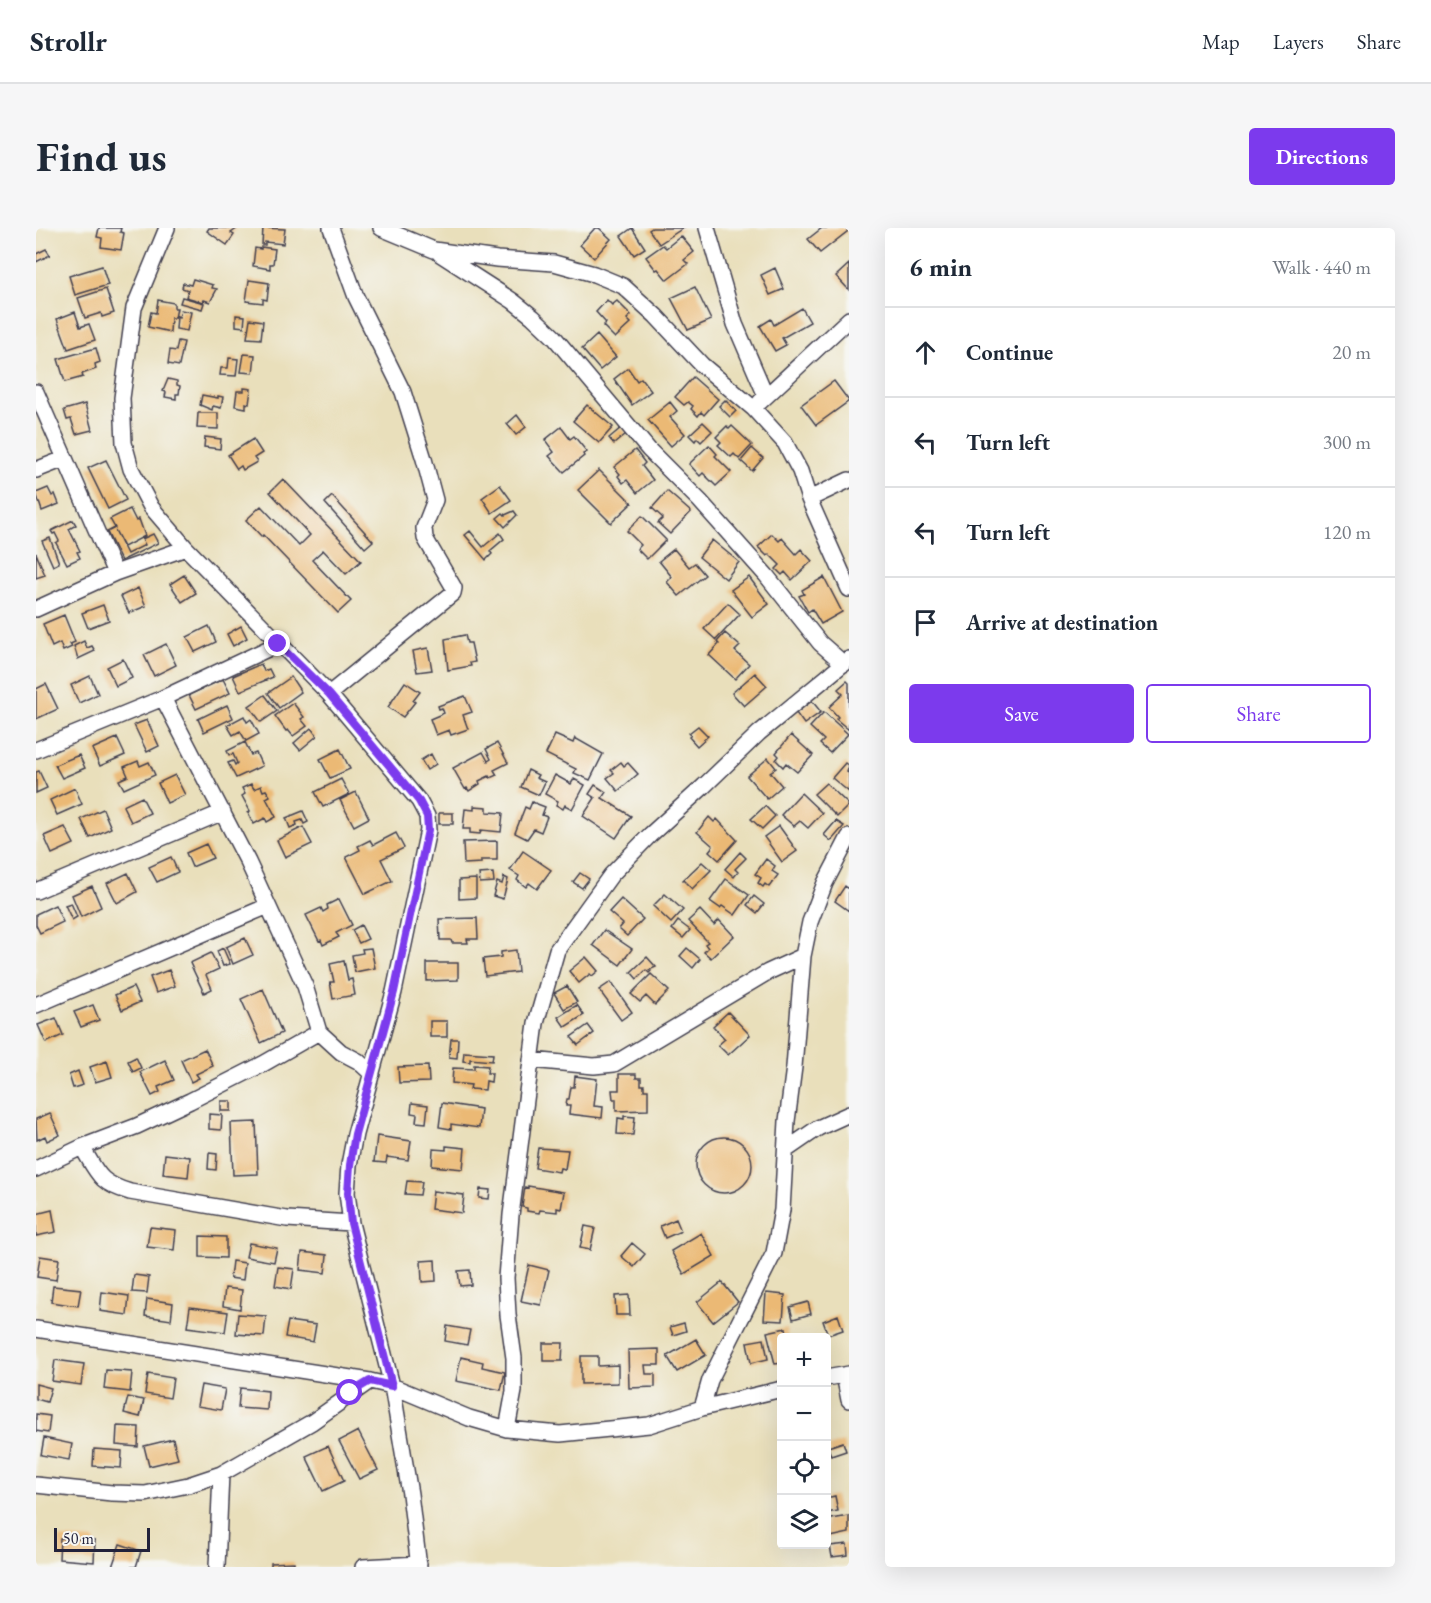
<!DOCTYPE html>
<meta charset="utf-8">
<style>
:root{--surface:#fff;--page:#f6f6f7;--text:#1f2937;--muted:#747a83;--line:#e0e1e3;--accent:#7c3aed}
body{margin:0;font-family:"EB Garamond",serif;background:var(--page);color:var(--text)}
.controls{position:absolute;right:18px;bottom:18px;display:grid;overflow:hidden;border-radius:6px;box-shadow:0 6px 24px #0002}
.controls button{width:54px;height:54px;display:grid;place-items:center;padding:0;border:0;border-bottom:2px solid var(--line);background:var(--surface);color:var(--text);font:30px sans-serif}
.scale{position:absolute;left:18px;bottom:15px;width:96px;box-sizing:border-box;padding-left:6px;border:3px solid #22223b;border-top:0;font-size:16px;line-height:21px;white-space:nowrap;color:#22223b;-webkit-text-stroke:4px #f6f6f2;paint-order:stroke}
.stop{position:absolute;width:18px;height:18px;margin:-14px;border:4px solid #7c3aed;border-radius:50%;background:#fff}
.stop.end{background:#7c3aed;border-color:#fff;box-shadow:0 2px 6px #0008}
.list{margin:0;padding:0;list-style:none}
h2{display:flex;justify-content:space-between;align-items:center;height:78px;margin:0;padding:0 24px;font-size:26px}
h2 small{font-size:20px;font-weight:400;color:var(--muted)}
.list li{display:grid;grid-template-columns:39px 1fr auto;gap:18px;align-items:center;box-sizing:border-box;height:90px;padding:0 24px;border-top:2px solid var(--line)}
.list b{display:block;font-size:22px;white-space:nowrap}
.list em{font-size:20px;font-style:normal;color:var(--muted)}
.actions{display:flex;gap:12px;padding:18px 24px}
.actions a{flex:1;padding:14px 0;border:2px solid var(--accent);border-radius:6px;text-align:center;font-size:21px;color:var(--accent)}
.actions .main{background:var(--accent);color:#fff}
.icon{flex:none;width:33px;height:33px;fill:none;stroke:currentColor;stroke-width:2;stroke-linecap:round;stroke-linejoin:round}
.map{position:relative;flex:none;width:813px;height:1339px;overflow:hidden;border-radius:6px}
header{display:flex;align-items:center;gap:36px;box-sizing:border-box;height:84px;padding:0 30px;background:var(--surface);border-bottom:2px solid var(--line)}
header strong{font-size:28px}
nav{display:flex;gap:33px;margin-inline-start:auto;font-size:21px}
.intro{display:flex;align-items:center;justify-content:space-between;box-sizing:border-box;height:144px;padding:0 36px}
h1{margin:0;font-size:42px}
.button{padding:15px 27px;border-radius:6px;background:var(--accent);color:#fff;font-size:21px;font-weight:700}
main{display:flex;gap:36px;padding:0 36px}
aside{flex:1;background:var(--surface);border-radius:6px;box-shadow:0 6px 24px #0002}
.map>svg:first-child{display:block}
.building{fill:#ebb974}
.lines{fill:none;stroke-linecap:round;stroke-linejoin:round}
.minor-casing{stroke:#403e4e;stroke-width:18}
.minor{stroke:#fff;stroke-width:15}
.route{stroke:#7c3aed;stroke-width:8}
</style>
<header>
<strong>Strollr</strong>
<nav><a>Map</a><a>Layers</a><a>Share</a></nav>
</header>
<div class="intro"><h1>Find us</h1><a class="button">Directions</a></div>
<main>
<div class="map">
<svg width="813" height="1339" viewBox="0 0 813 1339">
<rect width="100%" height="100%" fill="#f6f6f2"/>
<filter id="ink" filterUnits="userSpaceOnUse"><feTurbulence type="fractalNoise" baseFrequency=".0167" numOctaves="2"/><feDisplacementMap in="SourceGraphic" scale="12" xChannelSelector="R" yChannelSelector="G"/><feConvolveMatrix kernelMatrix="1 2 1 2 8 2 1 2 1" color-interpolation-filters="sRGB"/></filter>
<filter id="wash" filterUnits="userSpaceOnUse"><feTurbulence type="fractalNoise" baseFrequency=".008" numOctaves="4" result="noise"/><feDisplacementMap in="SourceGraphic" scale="24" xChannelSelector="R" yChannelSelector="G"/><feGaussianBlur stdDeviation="1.35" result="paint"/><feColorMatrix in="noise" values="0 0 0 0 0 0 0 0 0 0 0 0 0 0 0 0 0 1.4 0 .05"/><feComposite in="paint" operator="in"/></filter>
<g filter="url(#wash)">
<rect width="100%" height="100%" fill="#e9dfbb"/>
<g id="blocks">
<path class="building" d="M63,0H85L84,4L88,5L85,22L65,19L66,10L61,9Z
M173,0H202L195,5L198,7L191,17L171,3Z
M227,0L249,1L247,16L229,14V17H226Z
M559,0H563L575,11L558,30L544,17Z
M596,0L609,20L598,27L585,8Z
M616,0H647L623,16L613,2Z
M786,0H810L812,3L784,25L772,11Z
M645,8L658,24L648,32L652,36L631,52L622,41L620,42L610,29L627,17L630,20Z
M225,19L239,21L237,36H234V41L217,38L219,20L225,21Z
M10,21L14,27L0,34V26Z
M813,36V62L800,48Z
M66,38L72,57L39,67L33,48Z
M739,40L748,61L734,67L725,47Z
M157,51L177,57L176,60L181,61L174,74L168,72L167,74L150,69L152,62L146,60L147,55L155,57Z
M213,52L233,55L231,72L227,71V75L210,73Z
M659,59L675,92L652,102L635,70Z
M70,61L78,85L66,89L65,85L49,90L42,70Z
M146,69L168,75L166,81L144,75Z
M122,72L138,75V80H141L139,90H135L134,104L112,99L115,84L120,85Z
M571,72L576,77L581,73L595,87L591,91L595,95L579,110L567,98L570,95L560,84Z
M766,80L774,94L746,110L750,117L739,123L724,98L735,91L738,97Z
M145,82L155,84L151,103L140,101L141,88L143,89Z
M39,84L44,99L53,96L59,112L32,121L21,91Z
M200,87L209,88L208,99L200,98Z
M214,91L227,93L225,111L211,110Z
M561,107L580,129L564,142L546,121Z
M142,113L148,114L143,138L132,136L134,122L140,123Z
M60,120L64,134L59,136L60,141L46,146L47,149L29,154L22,131Z
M208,126L219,127L217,145L205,144Z
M193,130L202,131L200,148L184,147L185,140H192Z
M592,140L601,153L605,150L615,163L596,177L578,151Z
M657,149L682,171L668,187L665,184L662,188L655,181L657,178L652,174L648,177L639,169Z
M132,151L141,153V157L144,158L143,166H140V171L129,169L130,164L127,163Z
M798,153L813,173L780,197L765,177Z
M208,160L215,161L213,176L210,175V180L199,178L201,163H208Z
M166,167L182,170V168L187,169L185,180L177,178L176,182L164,177Z
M689,172L700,183L694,189L683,178Z
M634,174L641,183L634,189L649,206L635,218L612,192Z
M49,176L56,202L40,206L35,191L31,192L28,182Z
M551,177L577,199L563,215L537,193Z
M162,185H182V201L161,200Z
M481,187L490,199L480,207L471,196Z
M667,194L676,203L665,214L661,210L659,213L653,207Z
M691,198L693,201L696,198L716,217L703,231L698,226L695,229L682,217L685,214L680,209Z
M525,199L534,211L538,208L551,224L547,226L548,228L528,244L513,228L518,224L509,212Z
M585,200L590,206L578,216L573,210Z
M169,209L185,211L184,221L168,219Z
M217,211L226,225L218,230L221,234L207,242L205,238L201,241L192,227Z
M673,217L681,226L679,228L695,244L680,258L667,245L664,248L653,236Z
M716,220L727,230L716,243L705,233Z
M599,222L609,235L606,238L617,252L601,265L591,252L587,255L582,248L584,246L578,239Z
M70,232L90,272L72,281L52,240Z
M563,242L596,275L575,295L542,262Z
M247,251L325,333L310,346L287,322L276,332L315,373L302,385L227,307L226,309L210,292L225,278L263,318L274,307L234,264Z
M464,257L475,272L456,285L446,270Z
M12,260L16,268L19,266L23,276L6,283L0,265Z
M631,263L655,284L634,306L622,295L627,290L616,280Z
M296,268L337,313L329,320L289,275Z
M94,281L100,293L103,291L109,308L88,319L79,302L91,326L109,317L106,311L117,306L122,315L85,333L71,304L79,300L74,291Z
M478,283L481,287L469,299L461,290L467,285L469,287Z
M606,288L630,312L611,331L601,321L605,317L591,303Z
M37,292L40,297L33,301L44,323L41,324L44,330L31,336L20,315L23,313L19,305L17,306L15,303Z
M434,303L447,319L464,305L468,311L454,323L456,326L450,332L429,307Z
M736,306L743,313L746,310L760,326L765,321L776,333L756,352L749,344L746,347L740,341L744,337L733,326L731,328L722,319Z
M14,310L23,335L17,338L6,313Z
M676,312L703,334L690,351L663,329Z
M638,321L653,339L659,335L669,347L643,368L631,354L636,349L623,333Z
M0,325L9,347L0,350Z
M148,347L160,365L146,374L134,356Z
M713,349L733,376L716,389L695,362Z
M788,349L806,384L785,396L776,381L772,384L763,368L768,366L766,362Z
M102,360L110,378L93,385L85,368Z
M692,375L704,386L680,412L668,401Z
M67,377L73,392L52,400L46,385Z
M28,387L39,414L34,416L36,419L27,423L24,415L16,419L7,396Z
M173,398L180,414L159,424L151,409Z
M205,398L211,410L197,418L191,406Z
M689,405L704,418L699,423L713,436L699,451L673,427L683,416L681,414Z
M429,407L431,415H435L439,434L434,435L435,438L412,442L409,411Z
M48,413L51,420L56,418L59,423L42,431L38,418Z
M130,416L140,437L118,448L108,427Z
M392,420L396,442L381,444L377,423Z
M87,431L96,450L80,458L71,439Z
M225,436L228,443L233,441L237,449L204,463L197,448Z
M719,445L731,458L708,478L696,465Z
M54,448L62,466L43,475L35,457Z
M255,449L265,464L243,480L232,465Z
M187,451L194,465L160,481L153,467Z
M811,453L813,455V502L800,491L802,489L793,479L807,466L802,461Z
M369,454L384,464L377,473L379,474L367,489L352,479Z
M10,456L22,481L0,491V461Z
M229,467L241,483L225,494L213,478Z
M429,468L436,484L427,487L432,501L415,507L413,502L400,507L394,491L408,485L406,480L403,481L402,478Z
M776,473L785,484L768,496L760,485Z
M257,475L268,489L265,491L271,498L257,508L252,502L250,503L239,488Z
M191,477L197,490L168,504L162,491Z
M788,484L812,506L794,525L784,516L788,512L774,499Z
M208,488L211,494L215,491L223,506L210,513L204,503L197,507L191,497Z
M111,492L123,518L111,524L98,497Z
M662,498L672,508L661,518L653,509L655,507L653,505Z
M275,500L281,508L264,522L258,515Z
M519,507L537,515L539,510L567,526L554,552L538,545L540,541L510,526Z
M755,507L777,527L761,544L750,535L747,539L740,532L743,528L740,525Z
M81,510L89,527L64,538L56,521Z
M209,514L215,527L220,525L226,538L200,550L192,535L197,533L199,537L201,535L197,526L193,527L191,523Z
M461,515L472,535L458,542L461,547L454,550L453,548L443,553L444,556L433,563L431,560L429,561L417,540L447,524L452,533L455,531L450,521Z
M304,521L314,541L294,550L284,531Z
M395,526L400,536L391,542L385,532Z
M43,527L49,540L26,550L19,537Z
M732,530L740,540L734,544L746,558L731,571L711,548Z
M102,533L104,538L113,534L119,547L88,561L83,552L92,548L88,539Z
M585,534L588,538L592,535L602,546L582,563L571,550L578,545L575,542Z
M809,535L813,538L811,544L813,545V564L796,550Z
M492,542L502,547L500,550L509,554L503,567L485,559Z
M3,543L11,560L0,565V544Z
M139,547L149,567L131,575L122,555Z
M519,547L535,556L538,551L549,557L536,581L529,577L527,581L520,577L522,573L509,566Z
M305,551L313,566L287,579L279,564Z
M790,555L813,577L801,589L778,566Z
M215,556L218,561L225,558L227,563L230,562L234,568L230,570L240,589L231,594L229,590L218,596L212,584L214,583L206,568L209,566L206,560Z
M559,557L570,564L566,570L595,588L580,610L547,588L559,570L553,566Z
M39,560L46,576L21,587L14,572Z
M320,564L333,590L318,598L304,572Z
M765,565L786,585L772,600L764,593L758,598L745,587Z
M106,569L114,585L95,594L87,578Z
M496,574L509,579L506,587L511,589L505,604L498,601L491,611L479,605L489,579L493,581Z
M438,578L451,579V584L467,585L465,604L445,602L444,606L434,605V601H427L429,581L438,582Z
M729,578L739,588L726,601L715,591Z
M67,581L75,600L54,610L45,591Z
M267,583L272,594L268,596L266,592L260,594L261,597L254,600L250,590Z
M403,585H417V596H403Z
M673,589L678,594L681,591L701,612L683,632L673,623L677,618L661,604Z
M800,593L808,598L795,613L788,607Z
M743,598L761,623L746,634L728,609Z
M29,599L38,616L16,626L8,608Z
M267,599L276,616L249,629L241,612Z
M360,605L368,620L345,631L356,653L329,666L310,629L324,622L322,618L334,612L337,617Z
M461,613V632H445V635L428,636L427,614Z
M170,616L177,630L156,639L150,625Z
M487,623L515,642L501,661L493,655L490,659L481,652L483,648L474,642Z
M704,624L710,630L699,641L702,644L698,649L689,641Z
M135,629L142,644L121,654L113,639Z
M730,631L739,638L736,643L742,647L733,659L729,656L727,659L722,655L725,650L719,646Z
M666,634L675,642L656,661L647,652Z
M92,645L101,664L81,675L71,655Z
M457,645L458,654L444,655L443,646Z
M544,645L553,651L546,660L537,654Z
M468,649L472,651L467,671L457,668L461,654L466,656Z
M440,651V670L423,671V652Z
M690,651L713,667L699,687L686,678L684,680L674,673Z
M56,658L65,679L45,689L36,667Z
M809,658L813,661V683L799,673Z
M629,666L647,682L635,695L617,678Z
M718,668L728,676L721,685L711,677Z
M303,671L316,697L300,705L303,709L287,717L285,712L283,713L270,687L285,680L287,684L292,681L291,677Z
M585,671L607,691L591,708L583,701L587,696L573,684Z
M35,675L41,689L36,692L29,677Z
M19,677L27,694L4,705L0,697V686Z
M664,682L678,697L683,692L698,708L675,730L668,724L672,720L669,716L672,714L652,693Z
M441,690L442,711H431L432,715H416L415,712H404L403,691Z
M642,693L654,702L647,710L636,701Z
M325,697L332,711L323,715L316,702Z
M568,702L596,721L584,737L557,717Z
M209,710L217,727L197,736L190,719Z
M187,720L194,736L187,738L181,723Z
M335,720L339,740L319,744L316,727L327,725L326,721Z
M651,720L664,731L657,740L644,728Z
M480,722L482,744L449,748L447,731L465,729V724Z
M175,725L183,741L170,747L176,761L168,765L154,735Z
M550,729L562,743L556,748L554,746L543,755L533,743Z
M611,729L620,739L613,742L615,743L613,745L610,742L601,751L595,744Z
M308,733L312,752L316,751L319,767L297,771L294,754H298L294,736Z
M391,735H422V752L391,753Z
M133,742L139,758L120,765L114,749Z
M615,746L633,763L619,777L610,768L604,774L595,766Z
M575,754L596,784L585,792L563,762Z
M531,758L541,774L528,781L518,765Z
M97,759L104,774L86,782L79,767Z
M227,761L246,805L225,815L205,771Z
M57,777L63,792L45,799L38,784Z
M541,777L548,787L529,799L522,789Z
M692,784L714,807L692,827L682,817L689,811L677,798Z
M20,790L27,807L10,815L2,797Z
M394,793H411V809H394Z
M552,797L558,805L542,817L535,809Z
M415,811H422L421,830L413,829Z
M169,821L177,838L160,846L163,850L155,854L145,832Z
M428,824L457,826L456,833L434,831V834L427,833Z
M100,829L105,840L97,844L92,833Z
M129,832L138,852L122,859L124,864L116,868L104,844Z
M71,833L76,849L59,854L54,839Z
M438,837L452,838L451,845H456L455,854L450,853L449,862L434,861L435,857L416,855L417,840L438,841Z
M392,838L393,854L363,855L362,839Z
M42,843L47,857L37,860L33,847Z
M583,846H600V850H605V857H608V862H612V882L580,883V871H577L576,862H583Z
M539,848L561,851L558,878L567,879L566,890L533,886L534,878H530L531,871H533L535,859H538Z
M185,873H195V883H185Z
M376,875L392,877L390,895L380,894L381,886L375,885Z
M406,875L445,881L443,900L415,896V901L403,899Z
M14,885L24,907L11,913L9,908L1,912L0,891Z
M173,886L186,887L185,902L173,901Z
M588,888L599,889L597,907L581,906L582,890L588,891Z
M220,894L222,946L197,947L195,895Z
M341,908L375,913L372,932L351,929L350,935L338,934Z
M660 937a28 28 0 1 1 56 0a28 28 0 1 1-56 0Z
M410,918L429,920L427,941L396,938L397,921L410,922Z
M502,920L532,922L529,941L524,940L523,944L499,940Z
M173,925L181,926L180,942L172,941Z
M129,926L154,929L152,949L127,946Z
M371,953L386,954L384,967L369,966Z
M492,958L528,964L525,981L521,980V984L504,982L503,985L491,983V980L486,979L489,959L492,960Z
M444,961L454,962L453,971L443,970Z
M397,963L428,967L426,985L395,981Z
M16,982L20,1004L0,1008V986Z
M640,991L645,1003L629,1010L624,998Z
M549,998L559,1000L554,1022L544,1020Z
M114,999L140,1002L138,1022L111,1019Z
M665,1005L678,1028L648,1046L635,1023Z
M164,1008L190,1009V1030L164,1029Z
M213,1015L241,1020L238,1034L210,1029Z
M596,1015L609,1026L598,1039L585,1028Z
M266,1024L291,1027L289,1045L264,1042Z
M4,1028L23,1031L20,1052L1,1049Z
M399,1032L400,1053L386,1054L385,1033Z
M196,1033L209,1035L207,1052L194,1050Z
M493,1037L513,1042L505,1077L485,1073Z
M242,1039L258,1041L255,1061L239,1058Z
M434,1042L435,1057L424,1058L422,1043Z
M98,1047L113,1049L111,1065L96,1064Z
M686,1054L702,1074L677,1094L661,1074Z
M17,1058L45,1061L42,1078L15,1074Z
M189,1060L206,1062L204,1081L187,1078Z
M66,1064L93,1068L91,1087L64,1083Z
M730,1065L749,1067L747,1093L728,1092Z
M593,1067L594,1087H580L579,1068Z
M111,1071L137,1075L135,1092L109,1088Z
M772,1074L775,1086L757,1091L754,1079Z
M154,1079L192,1084L189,1104L151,1099Z
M202,1086L230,1088L228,1108L200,1106Z
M802,1087L807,1102L792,1107L787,1093Z
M252,1093L280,1097L277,1114L249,1109Z
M648,1095L650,1103L637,1107L634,1099Z
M411,1098L434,1102L431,1117L409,1113Z
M750,1100L752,1110H746V1135L739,1136L731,1104Z
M660,1111L670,1127L641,1144L631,1128Z
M728,1111L732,1131L715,1135L711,1114Z
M507,1115H527L526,1133H507Z
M623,1121V1137H609L610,1146H619V1159L593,1160L592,1122Z
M545,1128H562V1138L582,1137V1155L545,1156Z
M425,1129L447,1134L446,1139L469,1144L465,1162L420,1153Z
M19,1132L48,1136L45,1157L16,1153Z
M70,1142L96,1144L94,1164L68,1161Z
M112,1146L137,1150L134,1170L109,1166Z
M0,1156L15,1160L11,1174L0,1171Z
M165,1157L189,1161L185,1182L161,1178Z
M204,1160L232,1163L231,1182L202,1180Z
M92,1169L108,1172L104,1189L88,1185Z
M0,1186L14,1188L12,1205L0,1203Z
M81,1198L103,1199L102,1219L80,1217Z
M322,1203L342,1242L323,1251L303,1213Z
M8,1210L36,1216L33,1232L5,1227Z
M137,1211L142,1231L113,1238L108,1218Z
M807,1214L810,1223L795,1228L792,1219Z
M292,1218L308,1253L287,1263L270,1228Z
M58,1221L86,1223L85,1240L57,1238Z
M799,1268L802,1283L790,1285V1270Z
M813,1288V1305L790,1310V1292Z
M24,1310L59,1312L58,1334L23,1331Z
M84,1316L105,1323L100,1339H76Z
M811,1316L812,1327L796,1329L794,1318Z
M258,1334V1339H235V1335Z"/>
</g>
</g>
<g filter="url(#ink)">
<use href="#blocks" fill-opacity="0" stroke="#403e4e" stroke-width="1.5"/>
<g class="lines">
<defs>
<path id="minor" d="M131,0L98,80L86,170L88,215L95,241L115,279L150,320L293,466L383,573L391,588L392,602L358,764L319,906L313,937L311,965L315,995L356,1158L374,1266L383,1339
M345,0L398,22L461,31L518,35L558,46L587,58L620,88L666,137L717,180L749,215L764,243L773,271L813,361
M671,0L699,96L730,168
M404,26L477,73L497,89L518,109L613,222L664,273L730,347L784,415L808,436
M0,164L79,345
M724,174L813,91
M0,242L28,231
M773,271L813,252
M0,381L79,345L150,320
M293,466L417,365L418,360L389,310L388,300L399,272L388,231L367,164L320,69L295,0
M127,470L212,634L269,758L283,804L305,824L322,833L336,846
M0,522L127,470L242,416
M0,663L187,584
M0,777L232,678
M495,832L558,838L578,836L732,744L767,728
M46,919C62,946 63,955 94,964L251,991L315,995
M750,922L782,900L813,886
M0,941L46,919L101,898L154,873L227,836L283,804
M0,1101L334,1153
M808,1147L813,1172
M790,1150L813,1146
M666,1180L674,1152L738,1025L746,982L751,893L758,839L767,728L774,694L789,655L813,609
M471,1201L478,1163V1130L472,1087L470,1050L475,987L500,795L521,722L575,647L614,607L668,558L723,505L813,431
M0,1257L76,1265L109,1266L152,1257L185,1246L276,1194L334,1153L356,1158L433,1190L471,1201L524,1206L613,1197L666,1180L746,1161
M181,1339L185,1246
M327,1339L383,1336"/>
</defs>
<use href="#minor" class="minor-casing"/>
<use href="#minor" class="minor"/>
</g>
</g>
<g class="lines" filter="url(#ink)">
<path class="route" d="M242,416L293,466L383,573L391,588L392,602L358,764L319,906L314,937L312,965L315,995L356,1158L334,1153L314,1165"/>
</g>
</svg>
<div class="controls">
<button>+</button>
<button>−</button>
<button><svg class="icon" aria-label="locate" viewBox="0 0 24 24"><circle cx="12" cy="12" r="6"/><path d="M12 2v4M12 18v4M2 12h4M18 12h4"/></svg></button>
<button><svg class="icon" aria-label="layers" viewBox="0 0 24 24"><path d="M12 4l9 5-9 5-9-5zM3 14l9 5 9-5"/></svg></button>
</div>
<div class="scale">50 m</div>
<div class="stop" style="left:314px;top:1165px"></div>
<div class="stop end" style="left:242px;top:416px"></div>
</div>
<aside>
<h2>6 min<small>Walk · 440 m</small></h2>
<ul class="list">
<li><svg class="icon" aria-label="ahead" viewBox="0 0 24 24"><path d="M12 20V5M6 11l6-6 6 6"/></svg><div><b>Continue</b></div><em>20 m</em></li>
<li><svg class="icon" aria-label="left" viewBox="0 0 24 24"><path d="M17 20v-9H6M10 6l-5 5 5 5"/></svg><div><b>Turn left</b></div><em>300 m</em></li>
<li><svg class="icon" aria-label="left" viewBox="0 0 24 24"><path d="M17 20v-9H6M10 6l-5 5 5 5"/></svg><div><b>Turn left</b></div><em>120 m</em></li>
<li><svg class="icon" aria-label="arrive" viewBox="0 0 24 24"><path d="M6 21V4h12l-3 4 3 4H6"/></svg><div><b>Arrive at destination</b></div></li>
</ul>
<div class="actions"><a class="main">Save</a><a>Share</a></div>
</aside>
</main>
